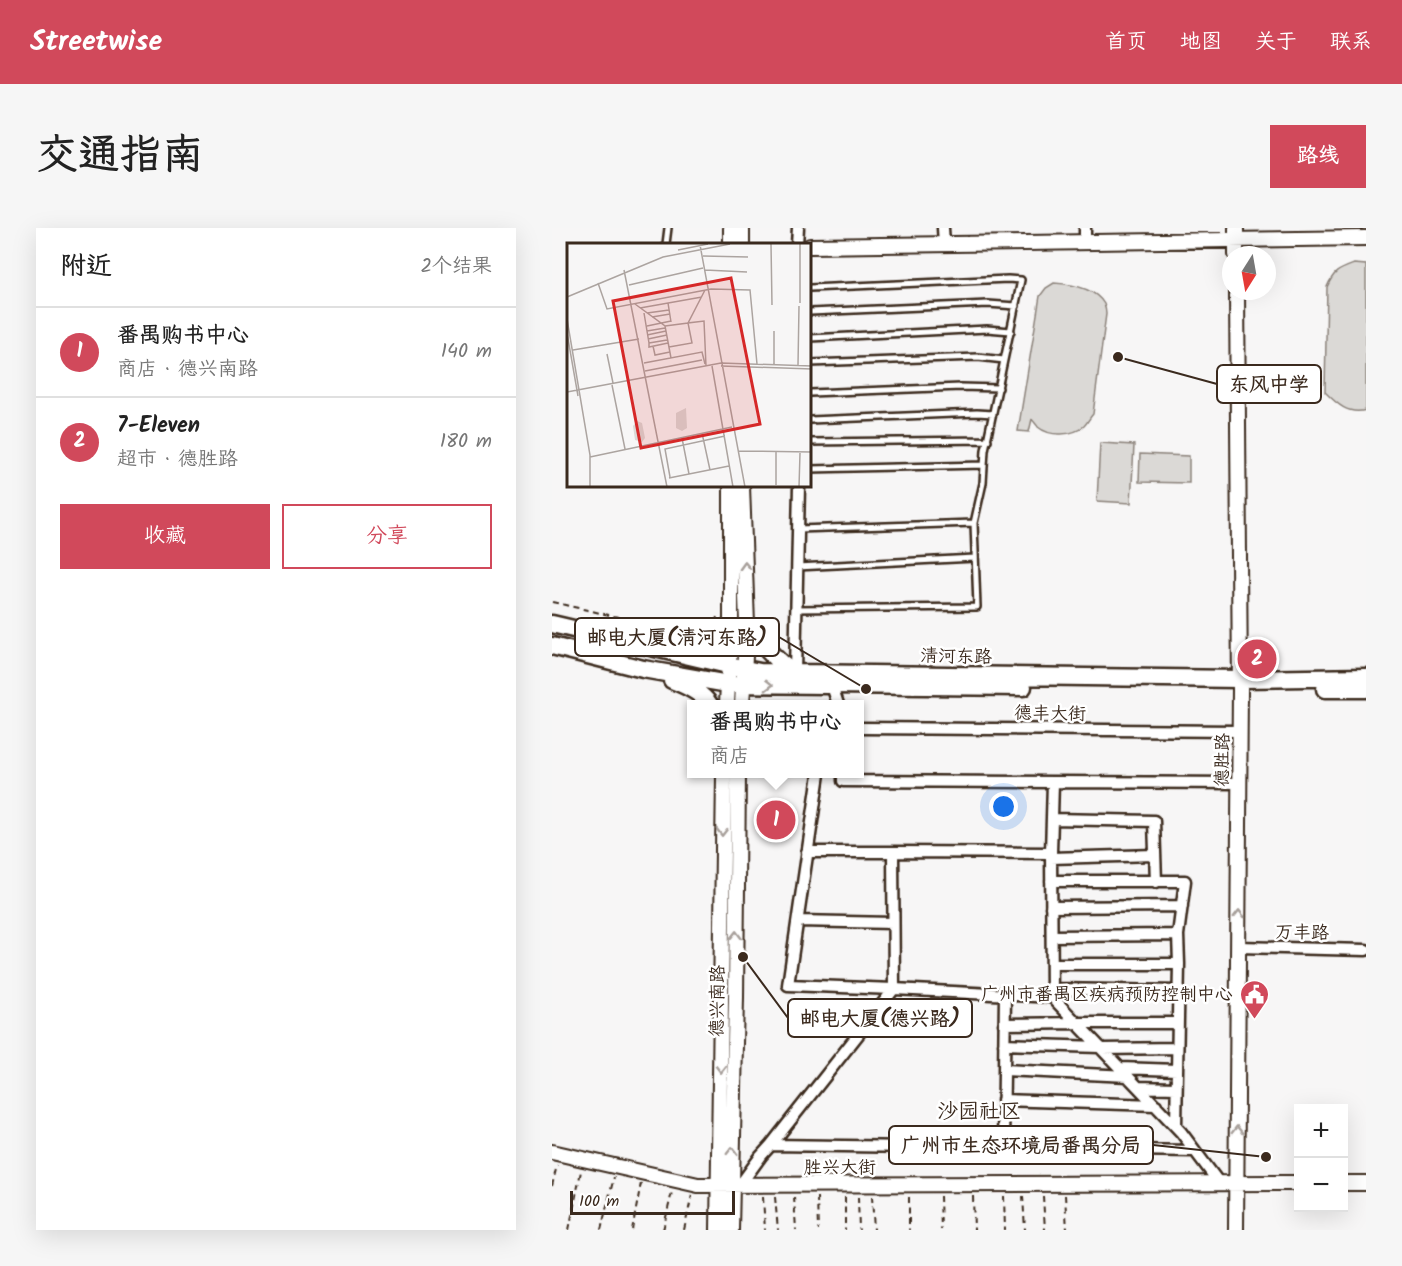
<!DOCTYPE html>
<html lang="zh">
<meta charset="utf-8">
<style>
:root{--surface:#fff;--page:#f6f6f6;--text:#222;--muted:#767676;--line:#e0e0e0;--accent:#d1495b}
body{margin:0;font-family:Kalam,"LXGW WenKai TC",sans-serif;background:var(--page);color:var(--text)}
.controls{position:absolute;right:18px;bottom:18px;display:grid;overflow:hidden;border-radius:0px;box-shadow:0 6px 24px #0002}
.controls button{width:54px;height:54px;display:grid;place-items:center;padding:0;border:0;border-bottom:2px solid var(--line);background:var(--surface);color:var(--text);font:30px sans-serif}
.compass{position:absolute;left:670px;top:18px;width:54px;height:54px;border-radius:50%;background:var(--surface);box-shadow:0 6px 24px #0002;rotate:191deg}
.scale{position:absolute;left:18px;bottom:15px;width:165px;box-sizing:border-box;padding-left:6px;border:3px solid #3b2a1e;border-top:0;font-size:16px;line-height:21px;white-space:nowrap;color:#3b2a1e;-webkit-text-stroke:4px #fff;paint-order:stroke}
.you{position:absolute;left:452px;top:579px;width:21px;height:21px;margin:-15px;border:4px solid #fff;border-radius:50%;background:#1a73e8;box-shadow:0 0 0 9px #1a73e833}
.badge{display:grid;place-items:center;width:39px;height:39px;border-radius:50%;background:var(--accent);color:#fff;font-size:20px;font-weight:700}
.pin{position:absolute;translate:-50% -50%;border:3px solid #fff;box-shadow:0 2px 6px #0006}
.popup{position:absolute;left:135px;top:472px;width:177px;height:78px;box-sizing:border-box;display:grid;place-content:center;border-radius:0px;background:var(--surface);filter:drop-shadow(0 2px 4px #0005);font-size:20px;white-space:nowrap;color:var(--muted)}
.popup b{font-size:22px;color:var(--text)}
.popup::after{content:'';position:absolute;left:50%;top:100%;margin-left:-12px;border:12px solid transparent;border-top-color:var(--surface)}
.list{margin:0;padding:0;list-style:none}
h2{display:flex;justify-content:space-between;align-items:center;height:78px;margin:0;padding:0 24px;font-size:26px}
h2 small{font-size:20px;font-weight:400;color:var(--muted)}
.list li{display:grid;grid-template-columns:39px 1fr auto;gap:18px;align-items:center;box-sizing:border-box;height:90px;padding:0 24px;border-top:2px solid var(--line)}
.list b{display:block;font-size:22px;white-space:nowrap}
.list p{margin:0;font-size:20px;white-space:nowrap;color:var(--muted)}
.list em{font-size:20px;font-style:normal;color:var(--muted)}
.actions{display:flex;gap:12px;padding:18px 24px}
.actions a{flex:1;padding:14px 0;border:2px solid var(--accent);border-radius:0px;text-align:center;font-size:21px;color:var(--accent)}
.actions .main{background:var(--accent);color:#fff}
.map{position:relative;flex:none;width:814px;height:1002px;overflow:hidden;border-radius:0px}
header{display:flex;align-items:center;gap:36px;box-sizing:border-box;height:84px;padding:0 30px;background:var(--accent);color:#fff}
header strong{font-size:28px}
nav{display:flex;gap:33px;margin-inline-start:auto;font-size:21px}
.intro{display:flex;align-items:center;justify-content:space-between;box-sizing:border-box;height:144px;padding:0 36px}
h1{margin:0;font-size:42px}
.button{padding:15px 27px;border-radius:0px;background:var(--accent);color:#fff;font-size:21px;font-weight:700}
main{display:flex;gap:36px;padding:0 36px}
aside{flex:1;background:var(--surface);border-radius:0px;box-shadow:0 6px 24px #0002}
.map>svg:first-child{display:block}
.green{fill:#dbd9d6;stroke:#8b827a;stroke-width:1.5}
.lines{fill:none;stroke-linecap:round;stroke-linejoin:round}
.lane-casing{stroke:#3b2a1e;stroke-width:10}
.street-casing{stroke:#3b2a1e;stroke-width:15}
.secondary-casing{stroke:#3b2a1e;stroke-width:18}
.primary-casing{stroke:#3b2a1e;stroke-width:21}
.path{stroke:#3b2a1e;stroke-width:2;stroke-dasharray:6 4.5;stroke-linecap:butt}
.lane{stroke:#fff;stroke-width:5}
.street{stroke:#fff;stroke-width:10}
.secondary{stroke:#fff;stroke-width:14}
.primary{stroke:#fff;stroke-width:16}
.oneway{stroke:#a79f9a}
.labels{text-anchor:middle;stroke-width:5;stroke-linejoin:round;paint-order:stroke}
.street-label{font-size:18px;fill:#3b2a1e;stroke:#fff}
.poi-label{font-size:18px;fill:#3b2a1e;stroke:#fff;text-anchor:end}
.quarter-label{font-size:21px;fill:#3b2a1e;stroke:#fff}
.inset-road{fill:none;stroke:#aca4a0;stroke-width:1.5}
.view{fill:#d62828;fill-opacity:0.15;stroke:#d62828;stroke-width:3}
.inset-edge{fill:none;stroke:#3b2a1e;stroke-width:3}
.leader{fill:none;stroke:#3b2a1e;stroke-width:2}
.callout-dot{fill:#3b2a1e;stroke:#fff;stroke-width:2}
.callout{fill:#fff;stroke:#3b2a1e;stroke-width:2}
.callout-label{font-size:20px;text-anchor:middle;font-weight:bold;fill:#3b2a1e}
</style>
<header>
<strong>Streetwise</strong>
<nav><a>首页</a><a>地图</a><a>关于</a><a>联系</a></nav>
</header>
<div class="intro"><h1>交通指南</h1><a class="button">路线</a></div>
<main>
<aside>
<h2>附近<small>2个结果</small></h2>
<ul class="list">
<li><span class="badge">1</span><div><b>番禺购书中心</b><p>商店 · 德兴南路</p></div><em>140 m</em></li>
<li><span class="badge">2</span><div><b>7-Eleven</b><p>超市 · 德胜路</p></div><em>180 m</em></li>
</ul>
<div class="actions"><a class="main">收藏</a><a>分享</a></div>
</aside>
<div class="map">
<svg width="814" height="1002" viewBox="0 0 814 1002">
<rect width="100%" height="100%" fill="#f7f6f6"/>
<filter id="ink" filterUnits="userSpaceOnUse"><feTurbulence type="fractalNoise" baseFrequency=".0167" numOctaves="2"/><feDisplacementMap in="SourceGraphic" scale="12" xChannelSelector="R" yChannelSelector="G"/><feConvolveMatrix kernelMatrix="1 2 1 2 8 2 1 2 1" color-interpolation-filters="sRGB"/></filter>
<g filter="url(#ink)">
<path class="green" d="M802,36L814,37V182C796,187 785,176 773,164L775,59C782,43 786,42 802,36Z
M502,55C518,56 543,60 552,76C553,79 554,82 554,86L541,186C538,189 536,194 532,198C521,208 498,209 486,199C486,198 480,192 480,191L477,204L466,203L488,68L494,60Z
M548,215L582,217L579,275L545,273Z
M588,226L637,228V255L587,254Z"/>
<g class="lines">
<defs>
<path id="lane" d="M114,16L116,0
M258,84L436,76L464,78
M258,110L435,101L459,103
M258,135L426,129L452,132
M258,165L409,159L447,160
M258,192L425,185L441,186
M258,214L436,212
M258,241L432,237
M246,301L422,295
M245,339L423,330
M244,381L425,379L422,295L431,255L433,222L469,52L456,51L258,60"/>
<path id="street" d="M391,0L392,16
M533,0V14
M245,16L246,0
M243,445L247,258
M280,458L286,476
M308,500L688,503
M267,546L236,757L342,761L341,624L499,625
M291,546V553L688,555
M501,554L499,625L500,769L629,904L667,955
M500,591L602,593L604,654
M255,624H341
M499,630L603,627
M499,653H633L626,707L627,736L624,898
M499,679L630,678
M246,693L341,695
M500,708L626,707
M686,719L814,722
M500,736H627
M500,761L627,763
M452,796L525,795H626
M452,816L548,819
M550,821L625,820
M568,840L625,842
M452,842L576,848
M586,859L624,860
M451,872L604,877
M219,917L643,923
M451,920L453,767
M188,957L209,928L219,917L342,761L500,769"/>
<path id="secondary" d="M179,16V0
M190,16V0
M258,18L814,10
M684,27V0
M190,258L195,396L190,476
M175,476L179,396V258
M0,924L146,957L746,955
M792,955H814
M166,1002L172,546
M179,1002L184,769L186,546
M684,1002L688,461L685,63"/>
<path id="primary" d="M0,396L193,441L208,444L243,445L688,451L814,449
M195,396C209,415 222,432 242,445
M0,418L91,441L176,456L471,459
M143,429L165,417L179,396
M120,452C133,457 150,465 157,476
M773,461H814"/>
</defs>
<use href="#lane" class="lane-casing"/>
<use href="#street" class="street-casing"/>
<use href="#secondary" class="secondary-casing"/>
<use href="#primary" class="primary-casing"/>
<path class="path" d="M0,374L123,402H149L162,396L166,387
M0,958L5,937
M513,967L515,1002
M320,968L322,1002
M388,968L389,1002
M421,968L422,1002
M452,968L453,1002
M471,968L473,1002
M491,968L493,1002
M211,969L213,1002
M223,969L226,1002
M242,969L244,1002
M265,969L266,1002
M293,969V1002
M306,969L307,1002
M357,969V1002
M17,1002L29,943
M49,1002L62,949
M80,1002L89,955
M111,1002L120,964
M132,1002L140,967"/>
<use href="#lane" class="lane"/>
<use href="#street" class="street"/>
<use href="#secondary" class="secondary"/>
<use href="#primary" class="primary"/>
</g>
<defs><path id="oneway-chevron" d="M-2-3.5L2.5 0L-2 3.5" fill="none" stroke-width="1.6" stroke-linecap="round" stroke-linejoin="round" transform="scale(1.5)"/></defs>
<g class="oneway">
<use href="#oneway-chevron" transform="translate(193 338) rotate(-92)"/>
<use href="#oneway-chevron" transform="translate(217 457) rotate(1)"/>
<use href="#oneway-chevron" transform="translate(170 604) rotate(90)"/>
<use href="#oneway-chevron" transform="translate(687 686) rotate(-90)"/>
<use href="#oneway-chevron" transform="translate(184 707) rotate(-89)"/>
<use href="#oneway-chevron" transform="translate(169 841) rotate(91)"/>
<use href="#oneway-chevron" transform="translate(685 902) rotate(-90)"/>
<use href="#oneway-chevron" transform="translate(180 923) rotate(-89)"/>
</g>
</g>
<defs>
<symbol id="civic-pin" viewBox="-11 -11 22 30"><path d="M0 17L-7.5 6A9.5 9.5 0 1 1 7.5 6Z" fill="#d1495b" stroke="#fff"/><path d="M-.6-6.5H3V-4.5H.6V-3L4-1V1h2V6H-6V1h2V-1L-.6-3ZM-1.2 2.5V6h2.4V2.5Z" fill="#fff"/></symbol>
</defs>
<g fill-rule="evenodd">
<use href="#civic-pin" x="686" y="750" width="33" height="45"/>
</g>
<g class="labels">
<g class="street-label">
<text transform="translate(404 428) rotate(1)" y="6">清河东路</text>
<text transform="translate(498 485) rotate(1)" y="6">德丰大街</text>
<text transform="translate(670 532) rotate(-89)" y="6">德胜路</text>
<text transform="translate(750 704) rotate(1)" y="6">万丰路</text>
<text transform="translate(165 773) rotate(-89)" y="6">德兴南路</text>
<text x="288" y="945">胜兴大街</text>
</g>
<g class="poi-label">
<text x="681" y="772">广州市番禺区疾病预防控制中心</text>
</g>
<g class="quarter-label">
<text x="427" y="890">沙园社区</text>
</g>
</g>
<g transform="translate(15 15)">
<rect width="244" height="244" fill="#f7f6f6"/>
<path d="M119,165L120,185L115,188L109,185V170ZM70,178L75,180L78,195L75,199L68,197L66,183Z" fill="#dbd9d6"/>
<path class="inset-road" d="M204,1L205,62M233,1V60M133,2L178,244M111,7L141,1M136,13L181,14M57,27L100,244M138,27L180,29M31,40L40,66L144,46L183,47L190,121M62,42L136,25M0,54L96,14L163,1M101,60L104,79M68,61L98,83L104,115M73,65L135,54M77,70L82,100M80,70L102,67M85,74L103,71M0,76L23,212V244M80,83L104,78M98,83L121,80L138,47M80,88L98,85M207,88V121M0,90L11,153M80,92L99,88M81,96L100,92M82,100V104L101,100M82,100L100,97M86,103L88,112L103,109M102,104L125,100L121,80L137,78L139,123M6,107L72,96M40,111L46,140M77,120L135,109L138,121M231,122L232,63M145,123L166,244M154,123L245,126M78,128L135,117M45,142L58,206M0,149L154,120L245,123M135,190L143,227M115,195L122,231M171,208L245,209M23,214L165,184M103,234L98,206L158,193M102,235L162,223M209,242V209M232,244L233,210"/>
<path class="view" d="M164,35L193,181L74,205L46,58Z"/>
<rect width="244" height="244" class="inset-edge"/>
</g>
<path class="leader" d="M566 129L665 156M314 461L227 409M191 729L236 790M714 929L601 917"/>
<g class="callout-dot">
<circle cx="566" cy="129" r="6"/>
<circle cx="314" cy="461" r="6"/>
<circle cx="191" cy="729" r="6"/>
<circle cx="714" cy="929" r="6"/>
</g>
<g class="callout">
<rect x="665" y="137" width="104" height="38" rx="6"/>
<rect x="23" y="390" width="204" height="38" rx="6"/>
<rect x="236" y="771" width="184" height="38" rx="6"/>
<rect x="337" y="898" width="264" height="38" rx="6"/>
</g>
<g class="callout-label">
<text x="717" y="163">东风中学</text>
<text x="125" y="416">邮电大厦(清河东路)</text>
<text x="328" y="797">邮电大厦(德兴路)</text>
<text x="469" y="924">广州市生态环境局番禺分局</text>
</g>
</svg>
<div class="controls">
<button>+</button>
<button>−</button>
</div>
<svg class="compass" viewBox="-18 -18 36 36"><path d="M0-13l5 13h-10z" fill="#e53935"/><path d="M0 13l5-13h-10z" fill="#767676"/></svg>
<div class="scale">100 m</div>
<div class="you"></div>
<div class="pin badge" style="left:224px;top:592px">1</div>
<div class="popup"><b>番禺购书中心</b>商店</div>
<div class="pin badge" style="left:705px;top:431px">2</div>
</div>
</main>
